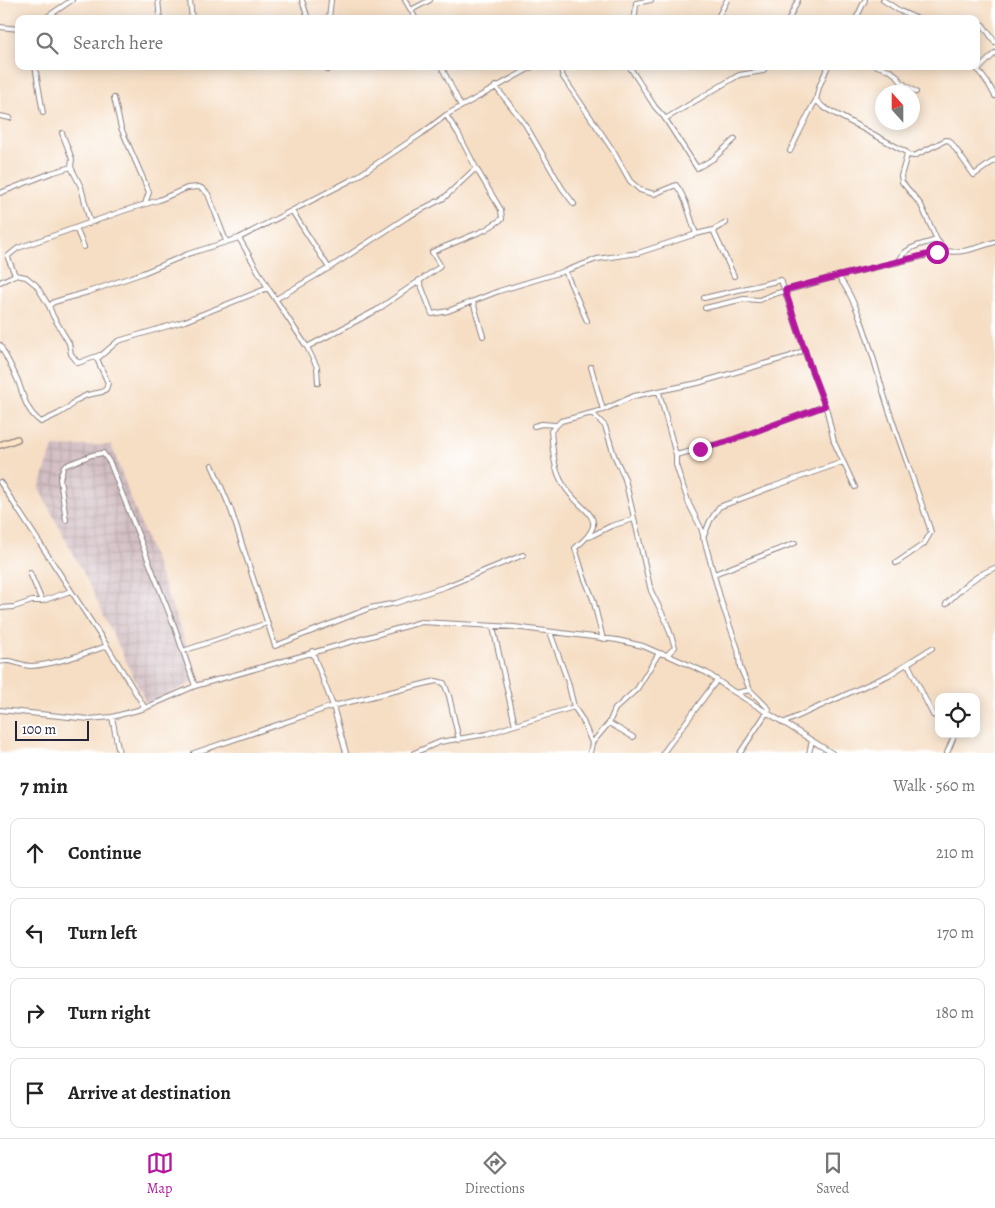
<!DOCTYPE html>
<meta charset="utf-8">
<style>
:root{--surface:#fff;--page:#f6f6f6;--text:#222;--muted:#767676;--line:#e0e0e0;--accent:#b5179e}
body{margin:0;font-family:Alegreya,serif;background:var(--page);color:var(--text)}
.controls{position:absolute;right:15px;bottom:15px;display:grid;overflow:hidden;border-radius:10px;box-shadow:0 2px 12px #0003}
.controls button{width:45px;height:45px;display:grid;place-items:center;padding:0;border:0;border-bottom:1px solid var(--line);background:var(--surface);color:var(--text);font:25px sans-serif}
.compass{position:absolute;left:875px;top:85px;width:45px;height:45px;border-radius:50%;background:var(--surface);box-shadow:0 2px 12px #0003;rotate:339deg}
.scale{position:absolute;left:15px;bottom:12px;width:74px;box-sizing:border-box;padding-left:5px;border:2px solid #22223b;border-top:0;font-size:14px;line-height:18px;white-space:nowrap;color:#22223b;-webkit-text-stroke:4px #fff;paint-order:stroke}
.stop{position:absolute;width:15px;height:15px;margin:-11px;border:4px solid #b5179e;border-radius:50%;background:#fff}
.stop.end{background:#b5179e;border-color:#fff;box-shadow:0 1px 5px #0008}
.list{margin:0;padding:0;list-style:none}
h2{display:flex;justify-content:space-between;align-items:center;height:65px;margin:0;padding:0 20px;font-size:21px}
h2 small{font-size:16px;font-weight:400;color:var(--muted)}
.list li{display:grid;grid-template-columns:32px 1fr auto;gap:15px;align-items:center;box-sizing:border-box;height:70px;margin:0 10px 10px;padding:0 10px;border:1px solid var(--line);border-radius:10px}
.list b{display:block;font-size:19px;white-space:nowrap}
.list em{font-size:16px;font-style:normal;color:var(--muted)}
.icon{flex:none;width:28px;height:28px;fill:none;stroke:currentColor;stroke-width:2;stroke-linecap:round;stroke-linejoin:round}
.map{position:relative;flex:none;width:995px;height:753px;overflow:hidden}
.search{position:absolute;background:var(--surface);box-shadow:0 2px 12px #0003;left:15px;right:15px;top:15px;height:55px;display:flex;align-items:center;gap:12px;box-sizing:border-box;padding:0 18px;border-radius:10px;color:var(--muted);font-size:19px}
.sheet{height:385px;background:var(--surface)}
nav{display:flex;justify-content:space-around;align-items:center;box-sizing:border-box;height:70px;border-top:1px solid var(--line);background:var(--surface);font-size:14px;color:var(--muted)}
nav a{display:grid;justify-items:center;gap:2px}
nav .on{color:var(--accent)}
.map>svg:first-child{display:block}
.industrial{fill:url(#industrial-grid)}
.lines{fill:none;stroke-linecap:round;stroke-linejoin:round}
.street-casing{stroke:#8c8080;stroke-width:6}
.secondary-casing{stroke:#8c8080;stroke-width:8}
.street{stroke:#fff;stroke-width:4}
.secondary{stroke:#fee5c5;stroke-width:5.5}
.route{stroke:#b5179e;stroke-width:6}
</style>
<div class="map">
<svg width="995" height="753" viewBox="0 0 995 753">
<defs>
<pattern id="industrial-grid" width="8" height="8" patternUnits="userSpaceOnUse" patternTransform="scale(1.25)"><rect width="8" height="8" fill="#d2bec3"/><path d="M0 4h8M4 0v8" fill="none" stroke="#b4a3a8"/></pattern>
</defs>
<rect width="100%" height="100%" fill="#fff"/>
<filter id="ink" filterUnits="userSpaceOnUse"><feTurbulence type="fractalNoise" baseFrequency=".02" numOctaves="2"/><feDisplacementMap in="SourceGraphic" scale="10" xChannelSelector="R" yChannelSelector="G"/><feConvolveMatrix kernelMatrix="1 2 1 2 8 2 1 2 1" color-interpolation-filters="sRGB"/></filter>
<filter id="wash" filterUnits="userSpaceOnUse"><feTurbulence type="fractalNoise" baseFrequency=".0096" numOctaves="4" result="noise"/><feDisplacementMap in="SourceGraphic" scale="20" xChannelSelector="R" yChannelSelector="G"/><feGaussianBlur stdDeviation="1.12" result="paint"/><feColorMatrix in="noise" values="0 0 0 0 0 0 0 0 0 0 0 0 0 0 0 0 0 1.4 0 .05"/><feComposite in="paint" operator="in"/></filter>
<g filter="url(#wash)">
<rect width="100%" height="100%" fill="#f6dec4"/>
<path class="industrial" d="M111,445L199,679L147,705L86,578L39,489L53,447Z"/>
</g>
<g filter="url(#ink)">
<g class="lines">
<defs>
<path id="street" d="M158,0L160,19
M190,0L192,19
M302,0L308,19
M405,0L416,19
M883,0L900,11L918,19
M411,10L430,0
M44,19L72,0
M329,19L331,0
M632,19L635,16L636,3L651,0
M717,19L727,0
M789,19L798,0
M856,19L865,0
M976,23L983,25L995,42
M0,27L19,29
M35,66L43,113
M326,66L328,70
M441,66L461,106
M560,66L563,77L612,149L630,181L640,190L654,194L676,185C687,199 690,218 696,234L713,230L734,276
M629,66L655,107L664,117L697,168L713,159L735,139
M877,66L889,70L896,75L902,83L916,92
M975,66L989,85L995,96
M978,70L995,53
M495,86L525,124L562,188L574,204
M114,98L121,128L149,192L145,204
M816,100L823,107L906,152L907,155L914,156L946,140L950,141L974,175L995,160
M0,116L10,118
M665,119L739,75L763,71L766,66
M62,133L72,159L71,167L81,187L90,222L89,224
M790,151L811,109L816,100L819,87L828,66
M907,155L901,176L902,182L921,205L937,240
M0,193L51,173L71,167
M292,211L329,268
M76,228L84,247
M713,230L726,223
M239,238L355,178L421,134L446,115L534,66
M899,262C903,247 923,244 937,240L946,251C963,254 978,247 995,242
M565,271L597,259L638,253L696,234
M15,275L8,258V256L18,248L126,210L159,200L187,188L199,187L203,189L208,194L226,241
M838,276C862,307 874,363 886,401C900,445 917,488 931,532L924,544L896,563
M419,280L432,314L448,311L499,291L565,271L587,321
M0,282L15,275L26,277L36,285L49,306L53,316L69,343L71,354L78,363L100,355
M704,298L781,280L811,369L827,411L834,442L855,487
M276,299L329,268L407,217L444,198L476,168L458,133L446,115
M473,302L483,336
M49,306L54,302L88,292L143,273L188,254L239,238L268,288L307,347L317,367L318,383
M705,308L744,299L759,300L774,294L838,276L946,251
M0,345C6,357 13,369 18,381C24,397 26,411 41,422L58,414L68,408L75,401L87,395L102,392L106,389L108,383L97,359L118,341L185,321L268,288
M307,347L377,310L438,268L440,265L432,252L485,230L502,219L501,210L476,168
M591,367L603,410
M659,392L676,455V465L689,504L701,528L722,604L738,649L740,667L750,690L769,709L740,753
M592,413L605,426L614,455L625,479L651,591L666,621L675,647L667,655
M534,426L542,424L555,425
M676,455L726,442L825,406
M212,465L231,510L275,646L370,608L396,603L447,586L523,555
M0,482L107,646L145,708
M66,520L60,479L64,466L92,455L103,453L110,463L175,628L195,686
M589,537L611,526L634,519
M703,538L710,521L719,507L772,487L843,462
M30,573L42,601
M714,574L795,543
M946,604C961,589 975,575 995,568
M0,608L14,607L32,601H42L71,591
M493,627L515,725L574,707
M550,632L568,682L574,707L582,719L592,743L590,753
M603,639L593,599L584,577L575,548C615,516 579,513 563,484C553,468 553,449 551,431L561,421L603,410L634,396L698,383L788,357L805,350
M183,651L267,623
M312,651L333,706L346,753
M0,662C11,658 20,666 31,666C53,665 86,653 107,646
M908,664L933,715L939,718
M736,693L750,690
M0,710L89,719L112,717L145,708L195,686L421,622L514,627L617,640L643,646L659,653L667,655L707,673L731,690L832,753
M112,717L119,753
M609,723L633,737
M783,723L889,675L932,648
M592,743L609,723L615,709L637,689L659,653
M194,753L333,706L436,681L444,683L449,696L459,740
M414,753L440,742L487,734L515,725
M663,753L717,680
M809,753L812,741
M947,753L955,734"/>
<path id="secondary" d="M0,445L17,439"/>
</defs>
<use href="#street" class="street-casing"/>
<use href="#secondary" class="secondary-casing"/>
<use href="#street" class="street"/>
<use href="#secondary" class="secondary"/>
</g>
</g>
<g class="lines" filter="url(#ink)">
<path class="route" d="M700,449L726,442L825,406L811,369L785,290L838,276L937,252"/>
</g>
</svg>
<div class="controls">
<button><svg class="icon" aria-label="locate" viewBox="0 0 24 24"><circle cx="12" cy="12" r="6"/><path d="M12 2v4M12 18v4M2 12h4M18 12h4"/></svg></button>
</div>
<svg class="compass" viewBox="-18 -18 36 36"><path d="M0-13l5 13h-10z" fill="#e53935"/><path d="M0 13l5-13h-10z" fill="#767676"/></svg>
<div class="scale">100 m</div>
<div class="stop" style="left:937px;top:252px"></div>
<div class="stop end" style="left:700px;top:449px"></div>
<div class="search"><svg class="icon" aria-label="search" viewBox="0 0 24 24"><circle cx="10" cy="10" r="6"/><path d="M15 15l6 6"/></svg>Search here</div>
</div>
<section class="sheet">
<h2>7 min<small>Walk · 560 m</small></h2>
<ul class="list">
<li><svg class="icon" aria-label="ahead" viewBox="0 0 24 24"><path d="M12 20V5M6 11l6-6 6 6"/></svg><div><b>Continue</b></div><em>210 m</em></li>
<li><svg class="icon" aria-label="left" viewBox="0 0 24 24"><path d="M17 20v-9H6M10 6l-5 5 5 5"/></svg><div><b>Turn left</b></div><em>170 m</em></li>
<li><svg class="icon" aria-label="right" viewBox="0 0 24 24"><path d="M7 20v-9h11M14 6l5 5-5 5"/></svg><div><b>Turn right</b></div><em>180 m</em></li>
<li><svg class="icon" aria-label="arrive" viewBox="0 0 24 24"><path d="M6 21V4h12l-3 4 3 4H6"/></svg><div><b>Arrive at destination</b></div></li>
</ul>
</section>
<nav>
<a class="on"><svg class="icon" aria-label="map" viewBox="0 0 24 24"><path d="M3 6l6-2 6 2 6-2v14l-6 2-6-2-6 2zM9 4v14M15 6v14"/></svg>Map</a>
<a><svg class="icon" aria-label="directions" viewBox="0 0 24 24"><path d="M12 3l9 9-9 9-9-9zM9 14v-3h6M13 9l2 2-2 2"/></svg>Directions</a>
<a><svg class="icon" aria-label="saved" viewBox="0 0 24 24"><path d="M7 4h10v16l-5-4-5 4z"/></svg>Saved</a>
</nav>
